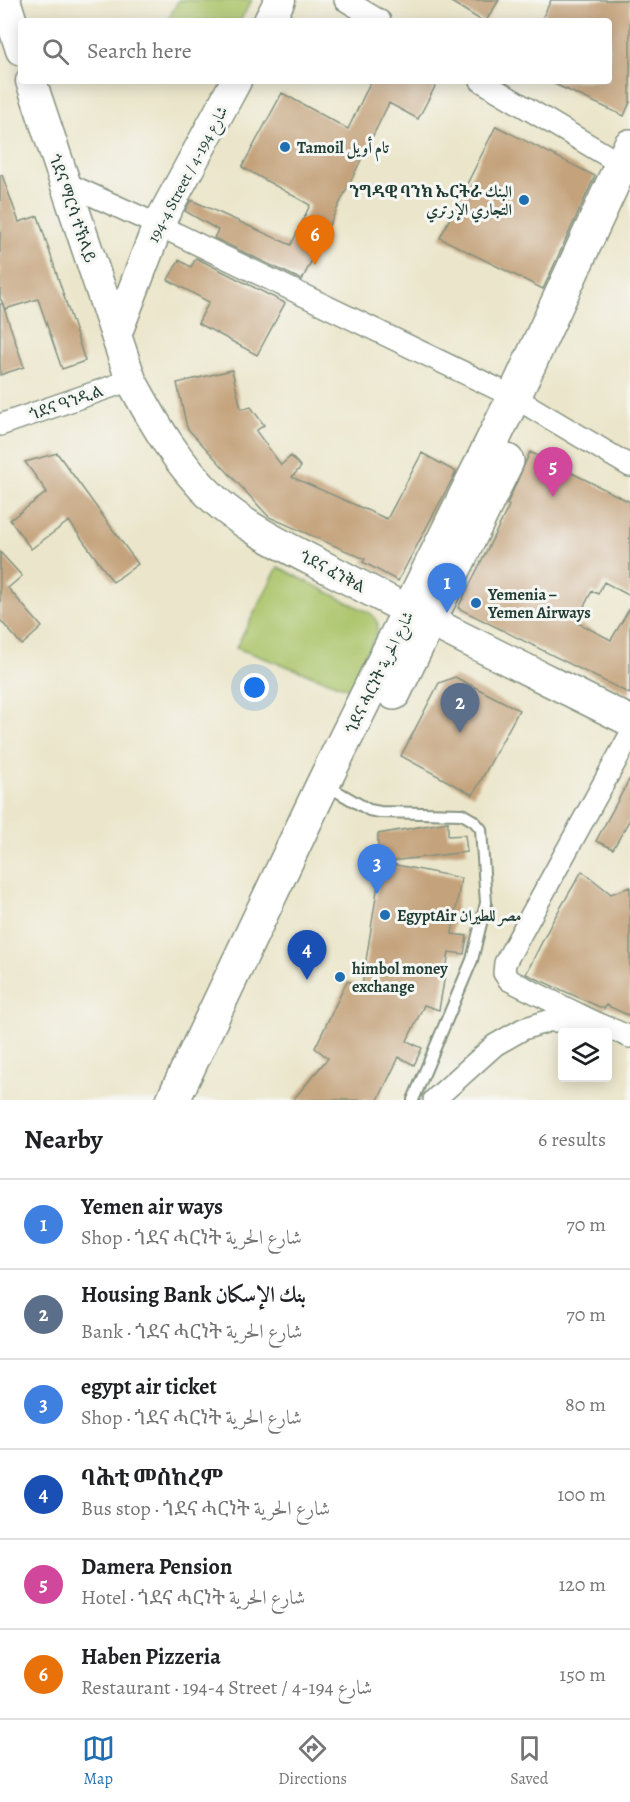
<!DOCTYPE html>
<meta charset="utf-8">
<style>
:root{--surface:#fff;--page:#f6f6f6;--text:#202124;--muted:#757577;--line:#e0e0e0;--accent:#1f6fb2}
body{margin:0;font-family:Alegreya,Amiri,"Noto Serif Ethiopic",serif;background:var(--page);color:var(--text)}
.controls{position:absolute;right:18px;bottom:18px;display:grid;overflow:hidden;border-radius:6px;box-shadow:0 3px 15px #0003}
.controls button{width:54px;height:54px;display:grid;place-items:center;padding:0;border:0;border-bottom:2px solid var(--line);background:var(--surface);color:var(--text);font:30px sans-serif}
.you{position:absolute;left:255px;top:688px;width:21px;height:21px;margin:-15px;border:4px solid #fff;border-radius:50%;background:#1a73e8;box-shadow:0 0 0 9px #1a73e833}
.badge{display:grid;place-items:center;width:39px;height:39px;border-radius:50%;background:var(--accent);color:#fff;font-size:20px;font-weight:700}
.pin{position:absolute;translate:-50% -50px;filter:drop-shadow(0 2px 3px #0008)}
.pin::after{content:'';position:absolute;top:32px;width:21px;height:18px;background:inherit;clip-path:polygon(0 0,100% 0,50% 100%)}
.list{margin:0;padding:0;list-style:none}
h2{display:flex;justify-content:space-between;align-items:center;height:78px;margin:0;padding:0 24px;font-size:26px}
h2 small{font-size:20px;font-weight:400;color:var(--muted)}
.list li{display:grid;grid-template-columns:39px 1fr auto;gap:18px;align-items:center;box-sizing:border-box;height:90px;padding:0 24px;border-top:2px solid var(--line)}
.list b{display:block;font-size:22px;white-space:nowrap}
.list p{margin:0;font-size:20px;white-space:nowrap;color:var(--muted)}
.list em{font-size:20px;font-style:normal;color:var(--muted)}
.icon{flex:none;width:33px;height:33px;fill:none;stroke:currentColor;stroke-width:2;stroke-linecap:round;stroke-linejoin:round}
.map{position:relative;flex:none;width:630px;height:1100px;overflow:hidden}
.search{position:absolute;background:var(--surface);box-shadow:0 3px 15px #0003;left:18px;right:18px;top:18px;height:66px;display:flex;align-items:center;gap:15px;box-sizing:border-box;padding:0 21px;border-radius:6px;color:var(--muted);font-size:22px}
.sheet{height:618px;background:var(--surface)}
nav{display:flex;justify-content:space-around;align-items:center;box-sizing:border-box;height:84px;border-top:2px solid var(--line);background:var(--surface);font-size:16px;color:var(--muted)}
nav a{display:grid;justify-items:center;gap:3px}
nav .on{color:var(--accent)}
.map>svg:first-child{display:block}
.green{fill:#abc56a;stroke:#65814f;stroke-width:1.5}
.building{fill:#c4a37c}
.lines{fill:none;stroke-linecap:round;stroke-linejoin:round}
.lane-casing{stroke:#859280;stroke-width:14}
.street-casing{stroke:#859280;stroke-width:24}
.secondary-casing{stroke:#859280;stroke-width:33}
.primary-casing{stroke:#859280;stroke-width:36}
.lane{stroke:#fff;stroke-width:10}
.street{stroke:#fff;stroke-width:21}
.secondary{stroke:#fff;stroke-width:30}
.primary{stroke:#fff;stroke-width:33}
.poi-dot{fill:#1f6fb2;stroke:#f6f6f2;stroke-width:2}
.labels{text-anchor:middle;stroke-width:6;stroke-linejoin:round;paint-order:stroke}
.poi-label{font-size:16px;font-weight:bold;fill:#1f3d34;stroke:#f6f6f2;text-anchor:start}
.street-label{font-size:16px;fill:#1f3d34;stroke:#f6f6f2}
</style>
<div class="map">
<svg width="630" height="1100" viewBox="0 0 630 1100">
<rect width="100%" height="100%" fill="#f6f6f2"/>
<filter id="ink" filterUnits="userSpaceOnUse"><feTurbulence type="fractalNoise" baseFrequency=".0167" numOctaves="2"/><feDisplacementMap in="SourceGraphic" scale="12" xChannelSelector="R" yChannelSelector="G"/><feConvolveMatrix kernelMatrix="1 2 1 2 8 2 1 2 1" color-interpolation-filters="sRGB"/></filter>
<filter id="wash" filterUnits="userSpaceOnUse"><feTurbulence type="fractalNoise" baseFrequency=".008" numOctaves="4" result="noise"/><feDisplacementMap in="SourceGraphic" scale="24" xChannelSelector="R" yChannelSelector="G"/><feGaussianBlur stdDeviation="1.35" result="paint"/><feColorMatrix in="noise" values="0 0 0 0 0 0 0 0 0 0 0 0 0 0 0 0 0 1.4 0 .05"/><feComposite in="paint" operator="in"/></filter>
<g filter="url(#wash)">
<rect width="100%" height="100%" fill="#ebe6cb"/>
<path class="green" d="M179,0H252L240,21H167Z
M278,567L372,614L378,624L376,635L350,689L236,648Z"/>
<g id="blocks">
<path class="building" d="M448,0H499L486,21H482Z
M551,0H630V102L624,116L548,81H609V21H541Z
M371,81H438L418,119L389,103L302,280L214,238L218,230L185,211L191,200L291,245L310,205L242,167L282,93L348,129Z
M496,126L595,176L543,289L440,238Z
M0,175H2L19,222L38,216L85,361L62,369L38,299L5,309L3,305L24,367L0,375V304H3L0,298Z
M196,258L285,303L257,355L198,323L209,302L168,280L179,260L191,267Z
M232,370L241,409L251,407L264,425L256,431L281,465L291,456L301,467L292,477L387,519L422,453L456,472L398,581L363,562L365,559L269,517L187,428L177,383Z
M530,452L630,502V596L604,582L598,594L592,591L576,622L611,640L630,608V694L458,608L509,506L507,504Z
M57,453L138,564L113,582L69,521L31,549L10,520L47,492L25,462Z
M0,552L22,576L8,588L42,627L22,645L0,620Z
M455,677L519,710L473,795L401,756L439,683Z
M630,778V819L613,849L596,841Z
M448,822V836L465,835L467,852L382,862L461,878L452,934L467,936L464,954L449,952L439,1010L424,1005L407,1041L422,1048L414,1065L399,1057L378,1100H293L328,1058L315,1048L347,981L362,986L378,884V834Z
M582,871L611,894L630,887V1016L606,1005L604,1009L526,974L552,922Z"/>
</g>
</g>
<g filter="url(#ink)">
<use href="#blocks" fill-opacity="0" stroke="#859280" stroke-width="1.5"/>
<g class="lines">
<defs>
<path id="lane" d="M326,785L369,810L380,812L462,814L474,821L481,829L486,903L472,960L413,1100"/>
<path id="street" d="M345,0L380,21
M481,81L621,164
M63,182L158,225L514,397L630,466
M0,425L131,380
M592,1021L509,980L504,973L505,963L630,735
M434,1100L495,1045L523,1029L548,1021H592L630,1037"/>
<path id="secondary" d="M5,0L21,50
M269,21L280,0
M31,81L131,380C154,423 178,465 214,499C250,532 299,553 342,576C437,626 534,673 630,721
M116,335L158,225L236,81"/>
<path id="primary" d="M394,693L507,461
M173,1100L323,784L514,397L630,146"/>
</defs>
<use href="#lane" class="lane-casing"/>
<use href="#street" class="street-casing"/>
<use href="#secondary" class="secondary-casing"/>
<use href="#primary" class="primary-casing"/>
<use href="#lane" class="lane"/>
<use href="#street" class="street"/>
<use href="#secondary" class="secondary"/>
<use href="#primary" class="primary"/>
</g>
</g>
<g class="poi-dot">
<circle cx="285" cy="147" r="6"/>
<circle cx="524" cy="200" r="6"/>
<circle cx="476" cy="603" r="6"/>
<circle cx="385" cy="915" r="6"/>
<circle cx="340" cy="977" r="6"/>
</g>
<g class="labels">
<g class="poi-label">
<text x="297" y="153">Tamoil تام أويل</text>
<text x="512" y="197" text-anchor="end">ንግዳዊ ባንክ ኤርትራ البنك<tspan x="512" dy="18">التجاري الإرتري</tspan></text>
<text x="488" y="600">Yemenia –<tspan x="488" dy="18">Yemen Airways</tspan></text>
<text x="397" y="921">EgyptAir مصر للطيران</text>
<text x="352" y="974">himbol money<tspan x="352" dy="18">exchange</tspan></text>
</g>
<g class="street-label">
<text transform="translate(187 174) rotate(-62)" y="6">194-4 Street / شارع 194-4</text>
<text transform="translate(73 208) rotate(71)" y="6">ጎደና ማርሳ ተኽላይ</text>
<text transform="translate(66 402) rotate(-19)" y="6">ጎደና ዓንዲል</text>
<text transform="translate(333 571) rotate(28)" y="6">ጎደና ፈንቅል</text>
<text transform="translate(379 672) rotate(-64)" y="6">ጎደና ሓርነት شارع الحرية</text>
</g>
</g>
</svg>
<div class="controls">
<button><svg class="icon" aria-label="layers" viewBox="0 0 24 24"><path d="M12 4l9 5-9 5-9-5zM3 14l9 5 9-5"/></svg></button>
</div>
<div class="you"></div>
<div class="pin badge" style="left:447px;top:613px;background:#3f7fe0">1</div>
<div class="pin badge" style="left:460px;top:733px;background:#5c6f8a">2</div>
<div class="pin badge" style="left:377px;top:894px;background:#3f7fe0">3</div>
<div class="pin badge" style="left:307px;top:980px;background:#1a4fb4">4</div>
<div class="pin badge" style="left:553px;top:497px;background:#d1479c">5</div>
<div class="pin badge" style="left:315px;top:265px;background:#e8710a">6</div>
<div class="search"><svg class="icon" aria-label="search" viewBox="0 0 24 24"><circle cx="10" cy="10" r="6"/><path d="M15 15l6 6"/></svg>Search here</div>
</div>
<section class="sheet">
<h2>Nearby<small>6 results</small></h2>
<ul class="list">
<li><span class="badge" style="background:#3f7fe0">1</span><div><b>Yemen air ways</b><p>Shop · ጎደና ሓርነት شارع الحرية</p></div><em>70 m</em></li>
<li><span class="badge" style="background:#5c6f8a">2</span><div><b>Housing Bank بنك الإسكان</b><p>Bank · ጎደና ሓርነት شارع الحرية</p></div><em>70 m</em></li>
<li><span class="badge" style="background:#3f7fe0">3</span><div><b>egypt air ticket</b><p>Shop · ጎደና ሓርነት شارع الحرية</p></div><em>80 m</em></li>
<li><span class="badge" style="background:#1a4fb4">4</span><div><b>ባሕቲ መስከረም</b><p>Bus stop · ጎደና ሓርነት شارع الحرية</p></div><em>100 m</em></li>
<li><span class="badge" style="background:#d1479c">5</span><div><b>Damera Pension</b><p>Hotel · ጎደና ሓርነት شارع الحرية</p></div><em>120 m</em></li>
<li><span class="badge" style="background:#e8710a">6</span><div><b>Haben Pizzeria</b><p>Restaurant · 194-4 Street / شارع 194-4</p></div><em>150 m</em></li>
</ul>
</section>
<nav>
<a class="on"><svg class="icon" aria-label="map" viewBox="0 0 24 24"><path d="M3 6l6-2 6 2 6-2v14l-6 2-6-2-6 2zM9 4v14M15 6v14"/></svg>Map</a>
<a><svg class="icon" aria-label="directions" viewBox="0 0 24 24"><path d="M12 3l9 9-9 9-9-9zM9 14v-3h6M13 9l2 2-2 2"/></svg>Directions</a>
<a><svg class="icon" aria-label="saved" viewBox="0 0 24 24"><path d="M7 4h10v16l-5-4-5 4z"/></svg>Saved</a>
</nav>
